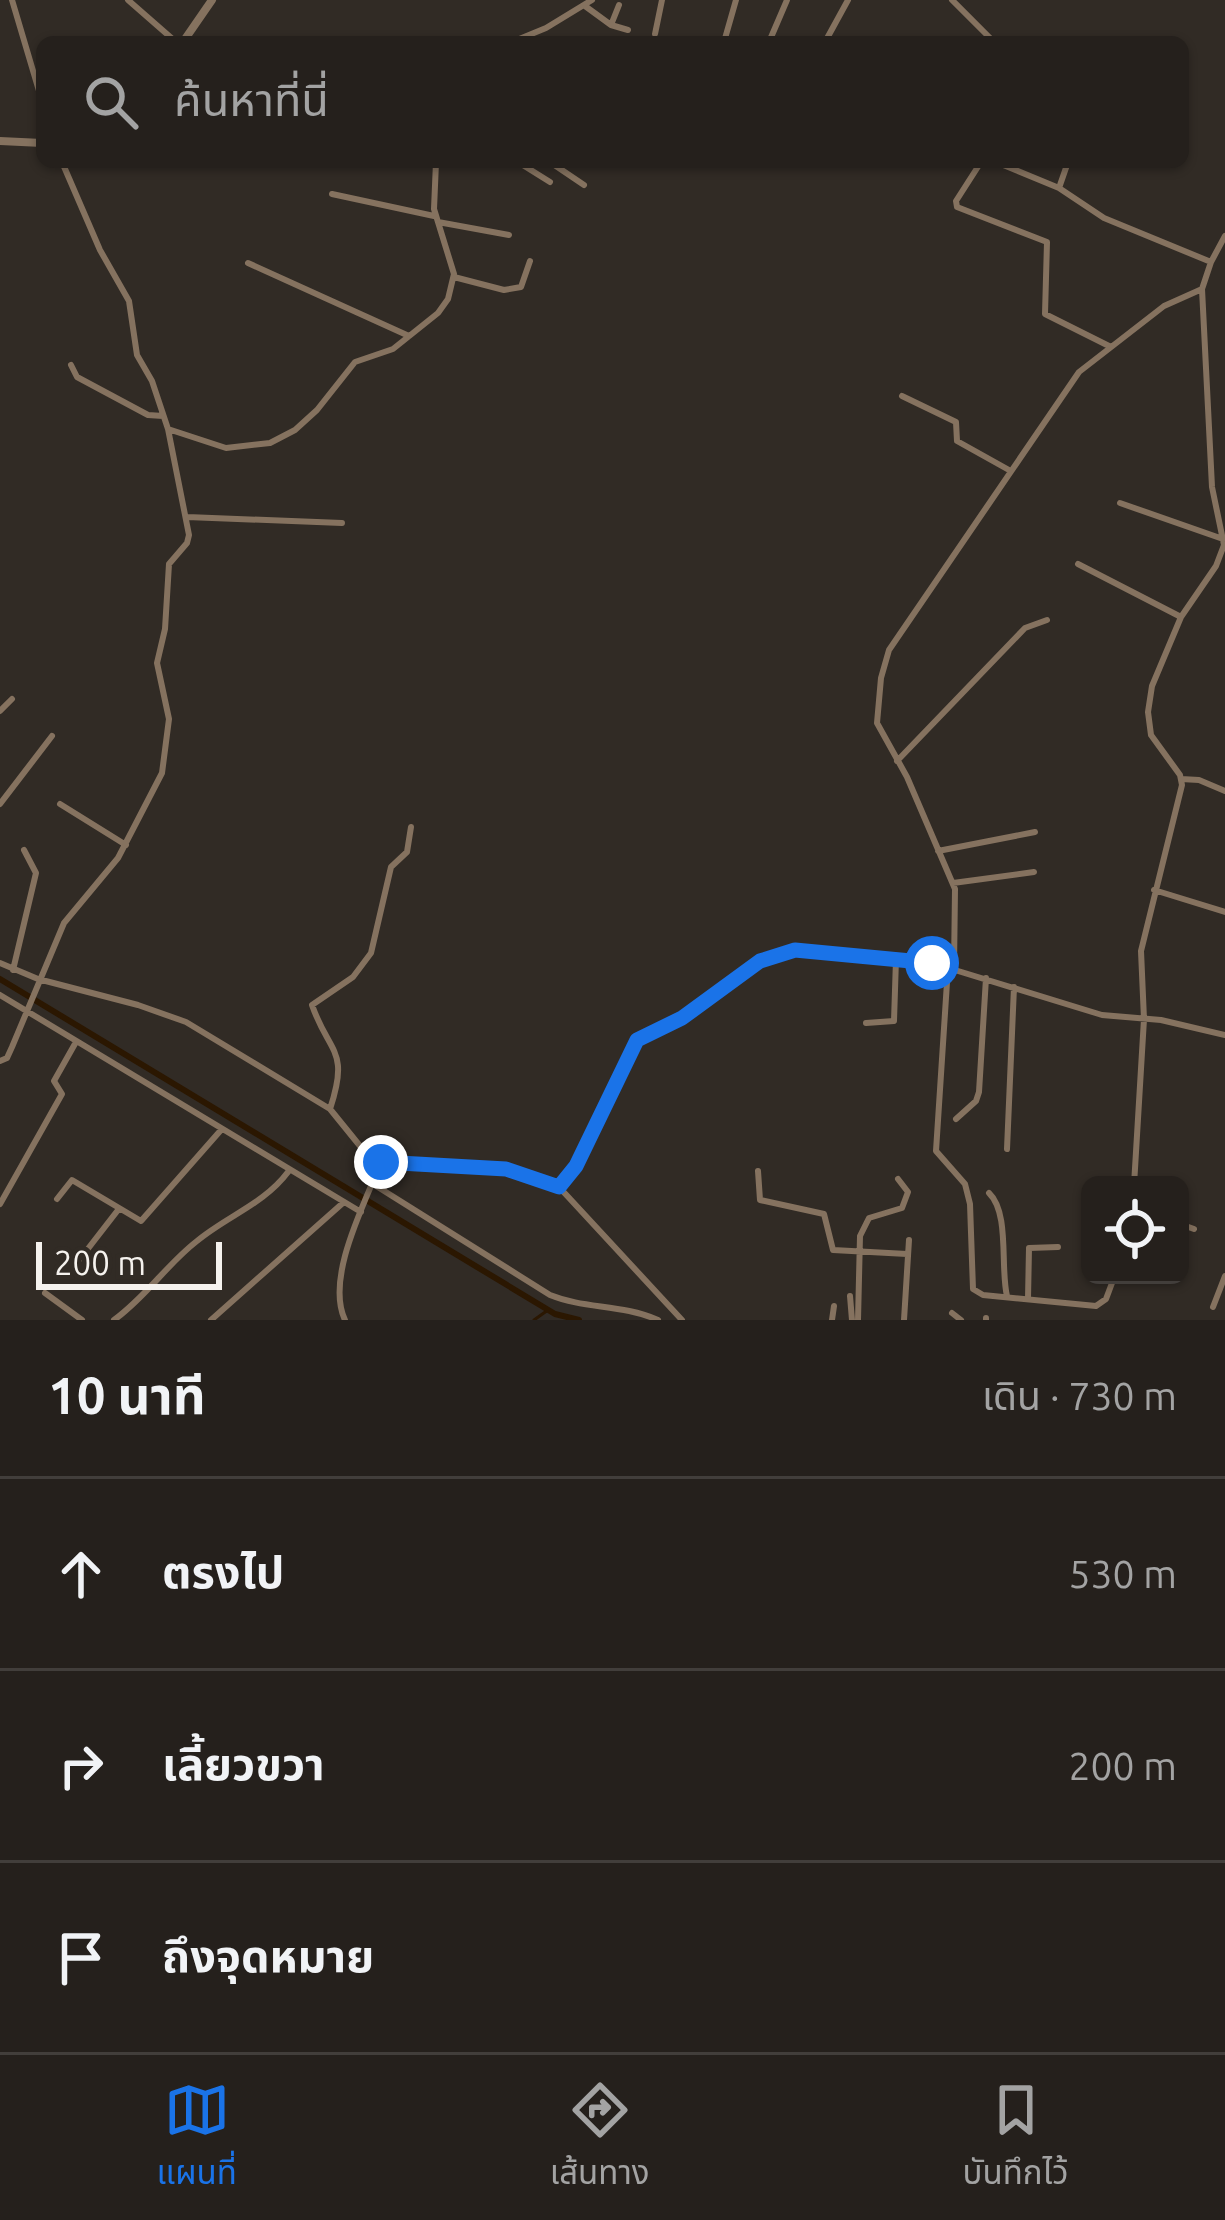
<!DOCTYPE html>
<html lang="th">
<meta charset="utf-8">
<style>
:root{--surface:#25201c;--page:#2d2825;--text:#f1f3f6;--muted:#a3a3a3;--line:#423e3b;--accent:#1a73e8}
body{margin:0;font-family:Ubuntu,"Noto Sans Thai",sans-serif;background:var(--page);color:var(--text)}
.controls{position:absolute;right:36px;bottom:36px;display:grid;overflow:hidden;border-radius:18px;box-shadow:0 3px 9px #0004}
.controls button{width:108px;height:108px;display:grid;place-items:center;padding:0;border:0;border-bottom:3px solid var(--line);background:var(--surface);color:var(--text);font:60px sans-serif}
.scale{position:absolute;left:36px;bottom:30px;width:186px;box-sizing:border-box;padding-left:12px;border:6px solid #f5f2ee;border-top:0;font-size:33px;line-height:42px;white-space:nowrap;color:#f5f2ee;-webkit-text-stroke:9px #312b25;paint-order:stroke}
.stop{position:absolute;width:36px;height:36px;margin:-27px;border:9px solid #1a73e8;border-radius:50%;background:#fff}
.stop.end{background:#1a73e8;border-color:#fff;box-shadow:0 3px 12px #0008}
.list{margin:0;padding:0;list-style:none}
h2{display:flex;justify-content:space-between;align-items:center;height:156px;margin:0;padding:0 48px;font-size:51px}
h2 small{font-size:39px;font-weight:400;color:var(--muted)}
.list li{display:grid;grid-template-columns:78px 1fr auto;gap:36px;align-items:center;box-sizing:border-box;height:192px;padding:0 48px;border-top:3px solid var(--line)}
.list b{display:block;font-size:45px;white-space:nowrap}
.list em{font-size:39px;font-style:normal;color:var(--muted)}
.icon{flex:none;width:66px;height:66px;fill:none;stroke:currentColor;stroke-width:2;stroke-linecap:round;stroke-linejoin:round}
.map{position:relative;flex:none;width:1225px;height:1320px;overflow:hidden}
.search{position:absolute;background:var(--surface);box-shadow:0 3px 9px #0004;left:36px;right:36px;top:36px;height:132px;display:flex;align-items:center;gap:30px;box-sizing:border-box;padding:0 42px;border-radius:18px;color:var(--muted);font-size:45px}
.sheet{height:732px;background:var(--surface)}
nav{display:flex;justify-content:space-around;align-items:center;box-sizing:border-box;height:168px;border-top:3px solid var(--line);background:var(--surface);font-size:33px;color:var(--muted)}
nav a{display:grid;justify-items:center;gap:6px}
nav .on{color:var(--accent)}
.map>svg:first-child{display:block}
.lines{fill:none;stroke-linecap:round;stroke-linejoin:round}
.stream{stroke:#2b1701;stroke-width:3}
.canal{stroke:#2b1701;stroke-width:6}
.minor{stroke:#85725f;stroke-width:6}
.tertiary{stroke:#85725f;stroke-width:8}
.route{stroke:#1a73e8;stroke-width:15}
</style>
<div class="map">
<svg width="1225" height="1320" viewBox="0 0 1225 1320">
<rect width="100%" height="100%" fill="#312b25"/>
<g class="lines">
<path class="stream" d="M534,1320L548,1310"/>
<path class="canal" d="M0,979L555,1314L579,1320"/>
<path class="minor" d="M12,0L42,101
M128,0L176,42
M952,0L994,42
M585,6L611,25L628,30
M611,25L619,5
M655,34L662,0
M512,42L546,28L592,0
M724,42L736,0
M769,42L787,0
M825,42L848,0
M518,162L550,182
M550,162L584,185
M981,162L956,201L957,207L1047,242L1045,314L1111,347
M996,162L1059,188
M1068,162L1059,188L1104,218L1211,262L1225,236
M332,194L434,216
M438,222L509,235
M248,263L409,336
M454,277L504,290L521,287L530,261
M71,365L77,377L148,415L163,416
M902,396L956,422L957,441L1009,470
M168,429L226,448L270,443L295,430L317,410L355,362L393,349L438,313L448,299L454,274L434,209L436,162
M1120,503L1223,539
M187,517L342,523
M1078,564L1181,617
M0,711L12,699
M897,761L1025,628L1047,620
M1181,779L1199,780L1225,791
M0,804L52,736
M60,804L126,845
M938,851L1035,832
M953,883L1034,872
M1154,890L1225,912
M0,963L38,979L138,1005L186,1022L330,1109L360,1146L381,1162L506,1169L559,1187L576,1166L637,1039L682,1018L744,971L785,952L932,963L1102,1015L1161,1020L1225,1035
M948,967L936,1151L965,1184L970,1204L973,1289L983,1295L1096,1306L1106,1299L1115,1275
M954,968L955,889L907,777L877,723L881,678L889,650L1079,372L1164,306L1202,289L1211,262
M13,970L36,873L24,850
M0,995L361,1212
M866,1023L894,1021L896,959
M0,1061L7,1058L12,1047L64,923L118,858L162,773L169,719L157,663L165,629L169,564L187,543L189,535L168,429L152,381L137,355L129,301L100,250L62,162
M330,1109C350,1049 329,1054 312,1005L353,977L371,953L391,867L407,852L411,827
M956,1119L976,1101L979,1092L986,978
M1007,1149L1014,987
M758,1171L760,1200L824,1214L833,1250L907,1254
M373,1184L550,1295C585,1309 621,1304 658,1320
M1134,1185L1144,1019L1141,951L1182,785L1180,775L1151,735L1148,712L1152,686L1181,617L1216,566L1224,545L1212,487L1202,289
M559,1187L682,1320
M989,1193C1010,1213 1000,1268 1007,1296
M57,1199L72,1180L141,1221L221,1130
M0,1204L62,1094L54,1081L76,1042
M1180,1224L1194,1229
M80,1259L118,1210
M45,1293L82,1320
M850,1296L852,1320
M1028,1299L1029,1248L1058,1247
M1213,1307L1225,1276
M952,1313L961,1320
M114,1320C147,1296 166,1265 197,1241C227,1216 264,1204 288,1172
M211,1320L344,1202
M345,1320C325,1278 365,1203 381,1162
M832,1320L834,1306
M858,1320L860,1236L869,1218L902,1208L908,1192L898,1179
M904,1320L909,1240
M986,1320V1318"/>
<path class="tertiary" d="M183,42L212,0
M0,141L42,143"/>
</g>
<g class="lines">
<path class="route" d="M381,1162L506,1169L559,1187L576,1166L637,1040L682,1018L760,961L795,950L932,963"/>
</g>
</svg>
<div class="controls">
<button><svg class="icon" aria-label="locate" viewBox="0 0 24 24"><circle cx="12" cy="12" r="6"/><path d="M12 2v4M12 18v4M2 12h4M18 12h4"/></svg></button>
</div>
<div class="scale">200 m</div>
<div class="stop" style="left:932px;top:963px"></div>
<div class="stop end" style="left:381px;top:1162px"></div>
<div class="search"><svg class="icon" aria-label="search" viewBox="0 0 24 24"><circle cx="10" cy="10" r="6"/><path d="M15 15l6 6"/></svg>ค้นหาที่นี่</div>
</div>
<section class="sheet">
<h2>10 นาที<small>เดิน · 730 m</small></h2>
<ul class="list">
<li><svg class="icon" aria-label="ahead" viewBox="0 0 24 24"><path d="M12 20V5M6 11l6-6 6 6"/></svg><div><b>ตรงไป</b></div><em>530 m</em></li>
<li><svg class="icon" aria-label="right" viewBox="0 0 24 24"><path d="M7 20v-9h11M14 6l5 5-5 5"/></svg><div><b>เลี้ยวขวา</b></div><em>200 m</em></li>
<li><svg class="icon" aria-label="arrive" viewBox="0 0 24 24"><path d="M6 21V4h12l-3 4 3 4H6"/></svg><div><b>ถึงจุดหมาย</b></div></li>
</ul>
</section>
<nav>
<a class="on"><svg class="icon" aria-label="map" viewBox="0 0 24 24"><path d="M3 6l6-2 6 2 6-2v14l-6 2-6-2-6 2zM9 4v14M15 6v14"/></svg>แผนที่</a>
<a><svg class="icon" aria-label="directions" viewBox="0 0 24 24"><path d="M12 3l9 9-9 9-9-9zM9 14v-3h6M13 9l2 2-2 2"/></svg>เส้นทาง</a>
<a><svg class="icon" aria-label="saved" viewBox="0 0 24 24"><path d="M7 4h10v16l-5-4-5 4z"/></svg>บันทึกไว้</a>
</nav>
